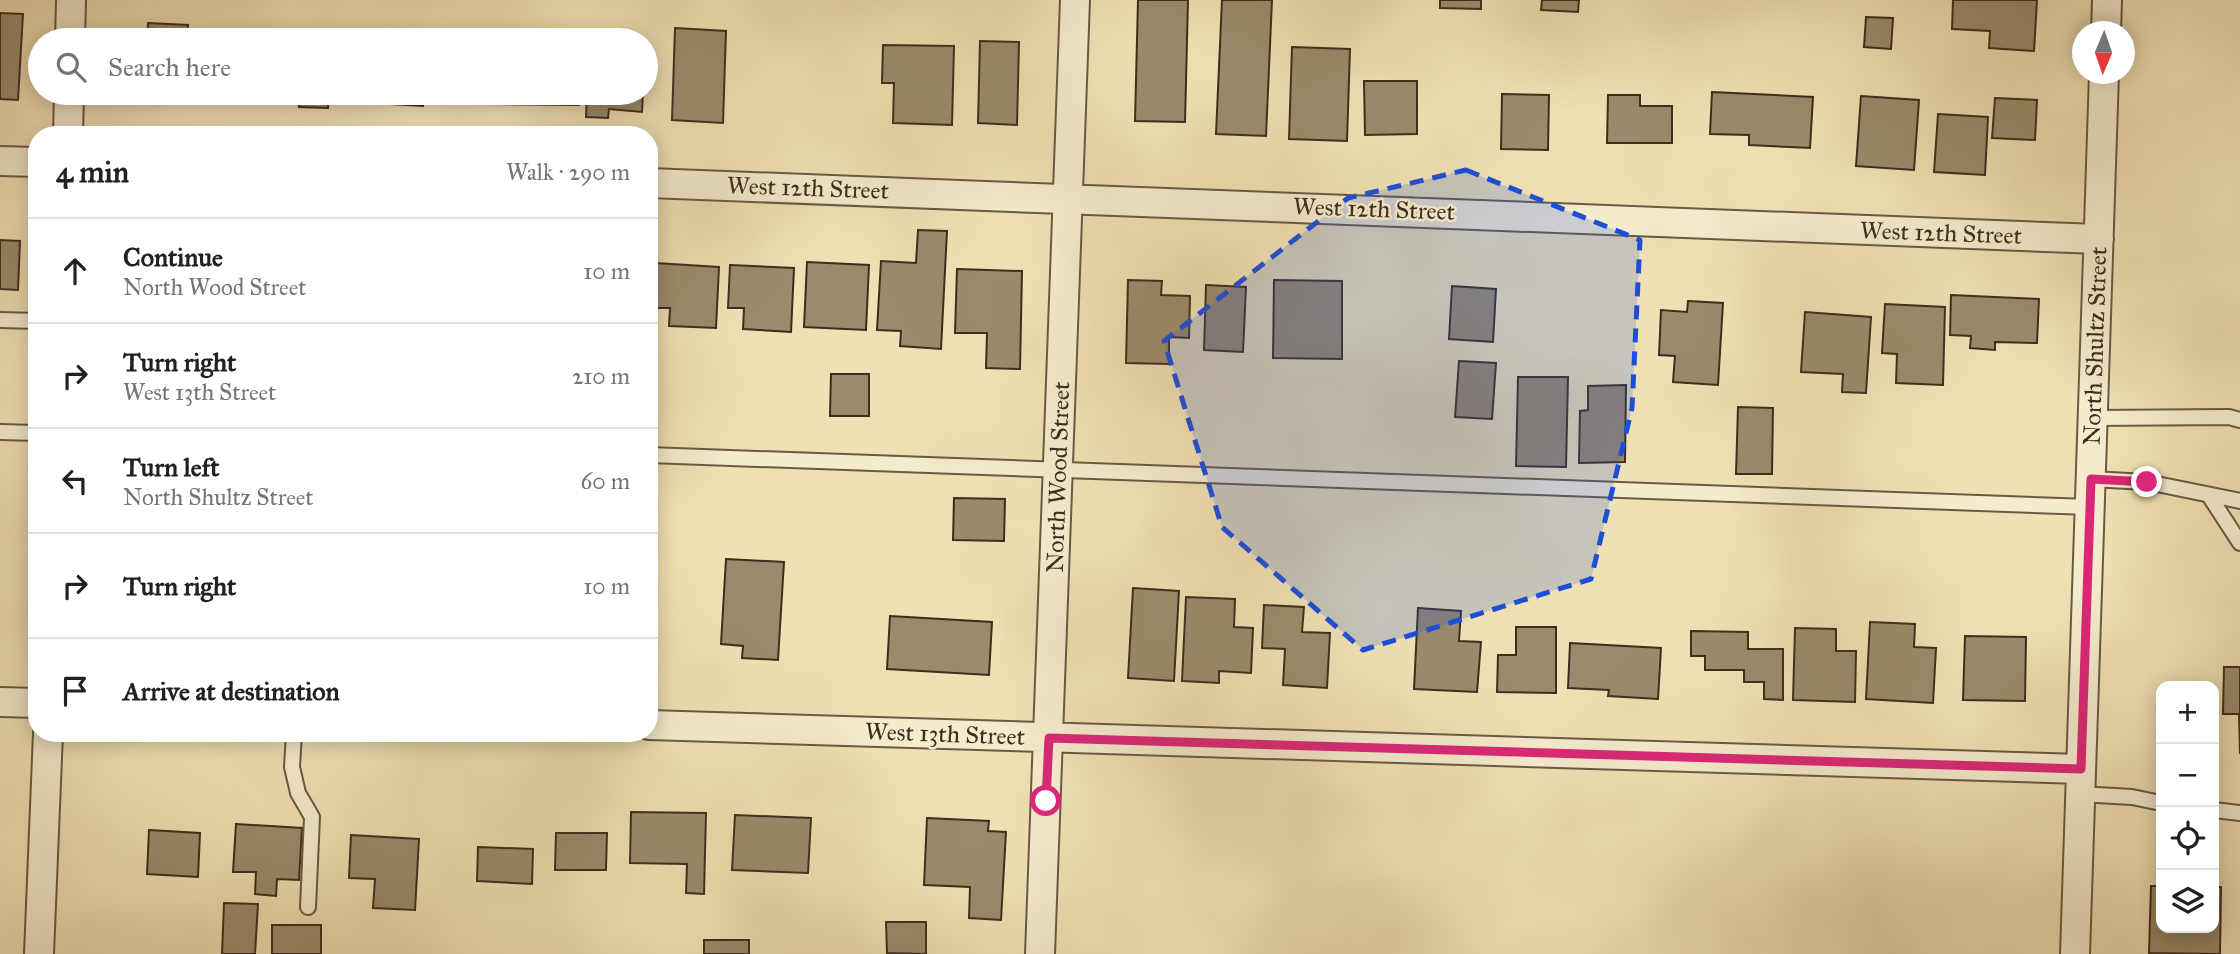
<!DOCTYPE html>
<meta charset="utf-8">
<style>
:root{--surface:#fff;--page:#f2f2f2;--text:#202124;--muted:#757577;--line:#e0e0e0}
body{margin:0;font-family:"IM FELL Great Primer",serif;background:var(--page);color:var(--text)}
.controls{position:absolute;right:21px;bottom:21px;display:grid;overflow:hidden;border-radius:14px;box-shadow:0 4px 18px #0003}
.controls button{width:63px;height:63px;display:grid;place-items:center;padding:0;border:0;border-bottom:2px solid var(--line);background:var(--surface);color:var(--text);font:35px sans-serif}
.compass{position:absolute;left:2072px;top:21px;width:63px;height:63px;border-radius:50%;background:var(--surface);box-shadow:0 4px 18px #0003;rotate:182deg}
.stop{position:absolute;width:21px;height:21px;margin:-16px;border:5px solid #db2777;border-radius:50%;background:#fff}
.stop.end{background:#db2777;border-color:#fff;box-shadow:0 2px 7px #0008}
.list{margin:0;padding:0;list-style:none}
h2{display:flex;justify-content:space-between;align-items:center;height:91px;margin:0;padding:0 28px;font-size:30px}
h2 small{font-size:23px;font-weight:400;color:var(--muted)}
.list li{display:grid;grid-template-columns:46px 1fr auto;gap:21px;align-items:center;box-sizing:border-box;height:105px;padding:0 28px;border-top:2px solid var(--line)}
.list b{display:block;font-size:26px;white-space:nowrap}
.list p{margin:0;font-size:23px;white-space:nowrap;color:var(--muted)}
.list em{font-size:23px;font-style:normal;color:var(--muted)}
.icon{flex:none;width:38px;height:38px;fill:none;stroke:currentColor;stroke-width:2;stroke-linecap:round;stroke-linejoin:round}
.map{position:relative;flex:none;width:2240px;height:954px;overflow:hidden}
.search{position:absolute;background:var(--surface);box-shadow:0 4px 18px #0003;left:28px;top:28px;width:630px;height:77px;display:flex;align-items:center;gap:18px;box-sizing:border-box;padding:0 24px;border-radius:38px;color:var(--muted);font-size:26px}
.panel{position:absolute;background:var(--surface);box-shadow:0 4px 18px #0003;left:28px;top:126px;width:630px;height:616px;border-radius:28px}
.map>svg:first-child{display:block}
.building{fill:#9b8b6c;stroke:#3e2d1e;stroke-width:2}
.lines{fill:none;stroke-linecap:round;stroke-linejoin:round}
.service-casing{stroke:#6a5a44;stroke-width:18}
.minor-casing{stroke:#6a5a44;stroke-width:32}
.service{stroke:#f5ecce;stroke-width:14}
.minor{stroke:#f5ecce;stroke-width:28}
.route{stroke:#db2777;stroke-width:9}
.marked{fill:#1d4ed8;fill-opacity:0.2;stroke:#1d4ed8;stroke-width:5;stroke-dasharray:14 9;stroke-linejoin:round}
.labels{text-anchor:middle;stroke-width:5;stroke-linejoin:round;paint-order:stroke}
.street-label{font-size:24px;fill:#3e2d1e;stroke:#f5ecce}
</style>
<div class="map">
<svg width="2240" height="954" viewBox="0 0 2240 954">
<rect width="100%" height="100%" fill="#f0e1b4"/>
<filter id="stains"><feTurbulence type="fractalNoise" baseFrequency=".00286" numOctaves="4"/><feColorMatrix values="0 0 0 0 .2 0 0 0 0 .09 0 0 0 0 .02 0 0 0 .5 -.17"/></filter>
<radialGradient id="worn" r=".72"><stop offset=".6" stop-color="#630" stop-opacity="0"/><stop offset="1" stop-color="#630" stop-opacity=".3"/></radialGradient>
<path class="building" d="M1138,0H1188L1185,122L1135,121Z
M1222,0H1272L1266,136L1216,134Z
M1440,0H1481V9L1440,8Z
M1542,0H1579L1578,12L1541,10Z
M1953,0H2037L2034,51L1989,48L1990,31L1952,29Z
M0,13L23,14L18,100L0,99Z
M1866,17L1893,18L1891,49L1864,47Z
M148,23L188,25L187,40H147Z
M675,28L726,31L723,123L672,120Z
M524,29L580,30V40H523Z
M980,41L1019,42L1017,125L978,123Z
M883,45L954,46L952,125L893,123L894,83H882Z
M1292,47L1350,49L1347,141L1289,139Z
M1364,81H1417V134L1365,135Z
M1712,92L1813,97L1810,148L1749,145V135L1710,134Z
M145,93H185L184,97L144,95Z
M216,93H251L250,97Z
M300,93H350V98L329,96L328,108L299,107Z
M356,93H423V106L355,102Z
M485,93H579V105L485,104Z
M587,93H643L642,112L609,109L608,118L586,117Z
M1502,94L1549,95L1548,150L1501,149Z
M1608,95H1640V106H1672V143H1607Z
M1861,96L1919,100L1914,170L1856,166Z
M1995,98L2037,100L2035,140L1992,138Z
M1938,114L1988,117L1985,175L1934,172Z
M918,230L947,231L941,349L900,346L901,331L877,330L881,261L916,263Z
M0,240L20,241L18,290L0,289Z
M807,262L869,265L866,330L804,327Z
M655,263L719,267L716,328L669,326L670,308H653Z
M730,265L794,268L791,332L743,329L744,308H728Z
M957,269L1022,271L1020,369L986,368L987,333H955Z
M1128,280L1162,281L1161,295L1190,296L1189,338L1169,337V364L1126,363Z
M1274,280L1342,281V359L1273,358Z
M1206,285L1246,287L1243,352L1204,350Z
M1452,286L1496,289L1493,342L1449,339Z
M1951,295L2039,299L2037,343L1995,342V350L1970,348L1971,336L1950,335Z
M1688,301L1723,303L1718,385L1673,382L1675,356L1659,355L1661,310L1687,312Z
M1885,304L1945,307L1943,385L1896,383L1897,354L1882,353Z
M1805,312L1871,317L1866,393L1842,392L1843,374L1801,372Z
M1459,361L1496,363L1492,419L1455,417Z
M831,374H869V416H830Z
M1518,377H1568L1566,467L1516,466Z
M1626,385L1625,462L1579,463L1580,411L1588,410V386Z
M1738,407L1773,408L1772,474H1736Z
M954,498L1005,499L1004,541L953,540Z
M649,518H652L650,569H649Z
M726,559L784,562L778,660L742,658L743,646L721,644Z
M1133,588L1179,591L1174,681L1128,678Z
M1186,597L1235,599L1234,627L1253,628L1251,673L1219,671V683L1182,681Z
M1264,605L1304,607L1302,632L1330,633L1327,688L1283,685L1285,649L1262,648Z
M1418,608L1461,611L1459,641L1481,642L1477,692L1414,689Z
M890,616L992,622L989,675L887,669Z
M1870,622L1915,624L1914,647L1936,648L1933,703L1866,699Z
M1516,627H1556V693L1497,692L1498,655H1516Z
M1795,628L1836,629V651H1856L1855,702L1793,700Z
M1691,631L1748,632V649H1783V700L1764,699V682H1744V670H1705V656H1691Z
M1965,636L2026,637L2025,701L1963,700Z
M1570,643L1661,648L1658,699L1608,696L1609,690L1568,688Z
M2224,667H2240V754L2239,714H2223Z
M631,812L706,813L704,894L686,893L687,864L630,863Z
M735,815L811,818L808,873L732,870Z
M927,818L989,821L988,831L1006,832L1001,920L969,918L970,887L924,885Z
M236,824L302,828L299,880L277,879L276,896L255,894L256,872H233Z
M149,830L200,833L198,877L147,874Z
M556,833H607L606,870H555Z
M351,835L419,839L415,910L373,908L375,879L349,878Z
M478,847L533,849L532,884L477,881Z
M2151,886H2161V928H2214V887H2221L2220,954L2149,953Z
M224,903L258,904L255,954H222Z
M886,922H926V954L887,953Z
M272,925H321V954H272Z
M704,940H749V954H704Z"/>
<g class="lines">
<defs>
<path id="service" d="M0,320L37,321
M2093,418L2229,417L2240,420
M0,432L37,433
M649,455L2090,507
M2091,479L2147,482L2240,501
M2210,497L2240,543
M294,733L292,767L298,793L312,817L308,907
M2080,794L2132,797L2161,803
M2214,810L2240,813"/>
<path id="minor" d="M2106,32L2107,0
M70,40L71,0
M68,135L69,93
M0,161L37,162
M649,183L2099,239
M0,702L37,703
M649,725L2081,769
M39,954L48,733
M1040,954L1075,0
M2075,954L2104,74"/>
</defs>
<use href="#service" class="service-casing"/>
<use href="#minor" class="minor-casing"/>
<use href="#service" class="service"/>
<use href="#minor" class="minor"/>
</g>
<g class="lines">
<path class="route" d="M1046,801L1049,738L2081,769L2091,479L2147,482"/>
</g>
<path class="marked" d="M1466,170L1640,240L1632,408L1591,579L1363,650L1222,527L1164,341L1348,198Z"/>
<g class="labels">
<g class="street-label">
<text transform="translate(808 188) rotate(2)" y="8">West 12th Street</text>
<text transform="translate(1374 209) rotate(2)" y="8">West 12th Street</text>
<text transform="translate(1941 233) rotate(2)" y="8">West 12th Street</text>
<text transform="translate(2095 346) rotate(-88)" y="8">North Shultz Street</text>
<text transform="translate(1058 477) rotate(-88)" y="8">North Wood Street</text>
<text transform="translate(945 734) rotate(2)" y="8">West 13th Street</text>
</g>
</g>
<rect width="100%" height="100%" filter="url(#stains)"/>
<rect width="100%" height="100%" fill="url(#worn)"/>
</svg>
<div class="controls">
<button>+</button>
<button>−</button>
<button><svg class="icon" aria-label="locate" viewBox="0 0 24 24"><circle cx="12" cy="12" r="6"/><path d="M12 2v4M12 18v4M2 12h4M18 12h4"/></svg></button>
<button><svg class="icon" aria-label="layers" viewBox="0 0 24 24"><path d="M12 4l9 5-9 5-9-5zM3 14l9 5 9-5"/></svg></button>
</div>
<svg class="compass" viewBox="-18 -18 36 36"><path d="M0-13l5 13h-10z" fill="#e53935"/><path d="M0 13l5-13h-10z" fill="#757577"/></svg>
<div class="stop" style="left:1046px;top:801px"></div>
<div class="stop end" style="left:2147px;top:482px"></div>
<div class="search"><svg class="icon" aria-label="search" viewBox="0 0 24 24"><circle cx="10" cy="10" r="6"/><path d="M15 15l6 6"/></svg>Search here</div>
<section class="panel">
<h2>4 min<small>Walk · 290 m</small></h2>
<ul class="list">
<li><svg class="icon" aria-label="ahead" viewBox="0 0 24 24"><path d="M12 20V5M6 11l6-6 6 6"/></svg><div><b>Continue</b><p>North Wood Street</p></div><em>10 m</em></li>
<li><svg class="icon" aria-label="right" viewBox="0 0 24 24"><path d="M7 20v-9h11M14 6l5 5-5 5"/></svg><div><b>Turn right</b><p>West 13th Street</p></div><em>210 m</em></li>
<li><svg class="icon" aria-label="left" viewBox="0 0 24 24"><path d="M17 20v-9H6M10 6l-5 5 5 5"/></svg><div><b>Turn left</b><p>North Shultz Street</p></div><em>60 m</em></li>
<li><svg class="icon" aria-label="right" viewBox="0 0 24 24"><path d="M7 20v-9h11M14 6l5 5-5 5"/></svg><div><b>Turn right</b></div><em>10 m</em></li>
<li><svg class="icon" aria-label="arrive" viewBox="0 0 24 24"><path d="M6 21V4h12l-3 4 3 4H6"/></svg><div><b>Arrive at destination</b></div></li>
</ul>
</section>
</div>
